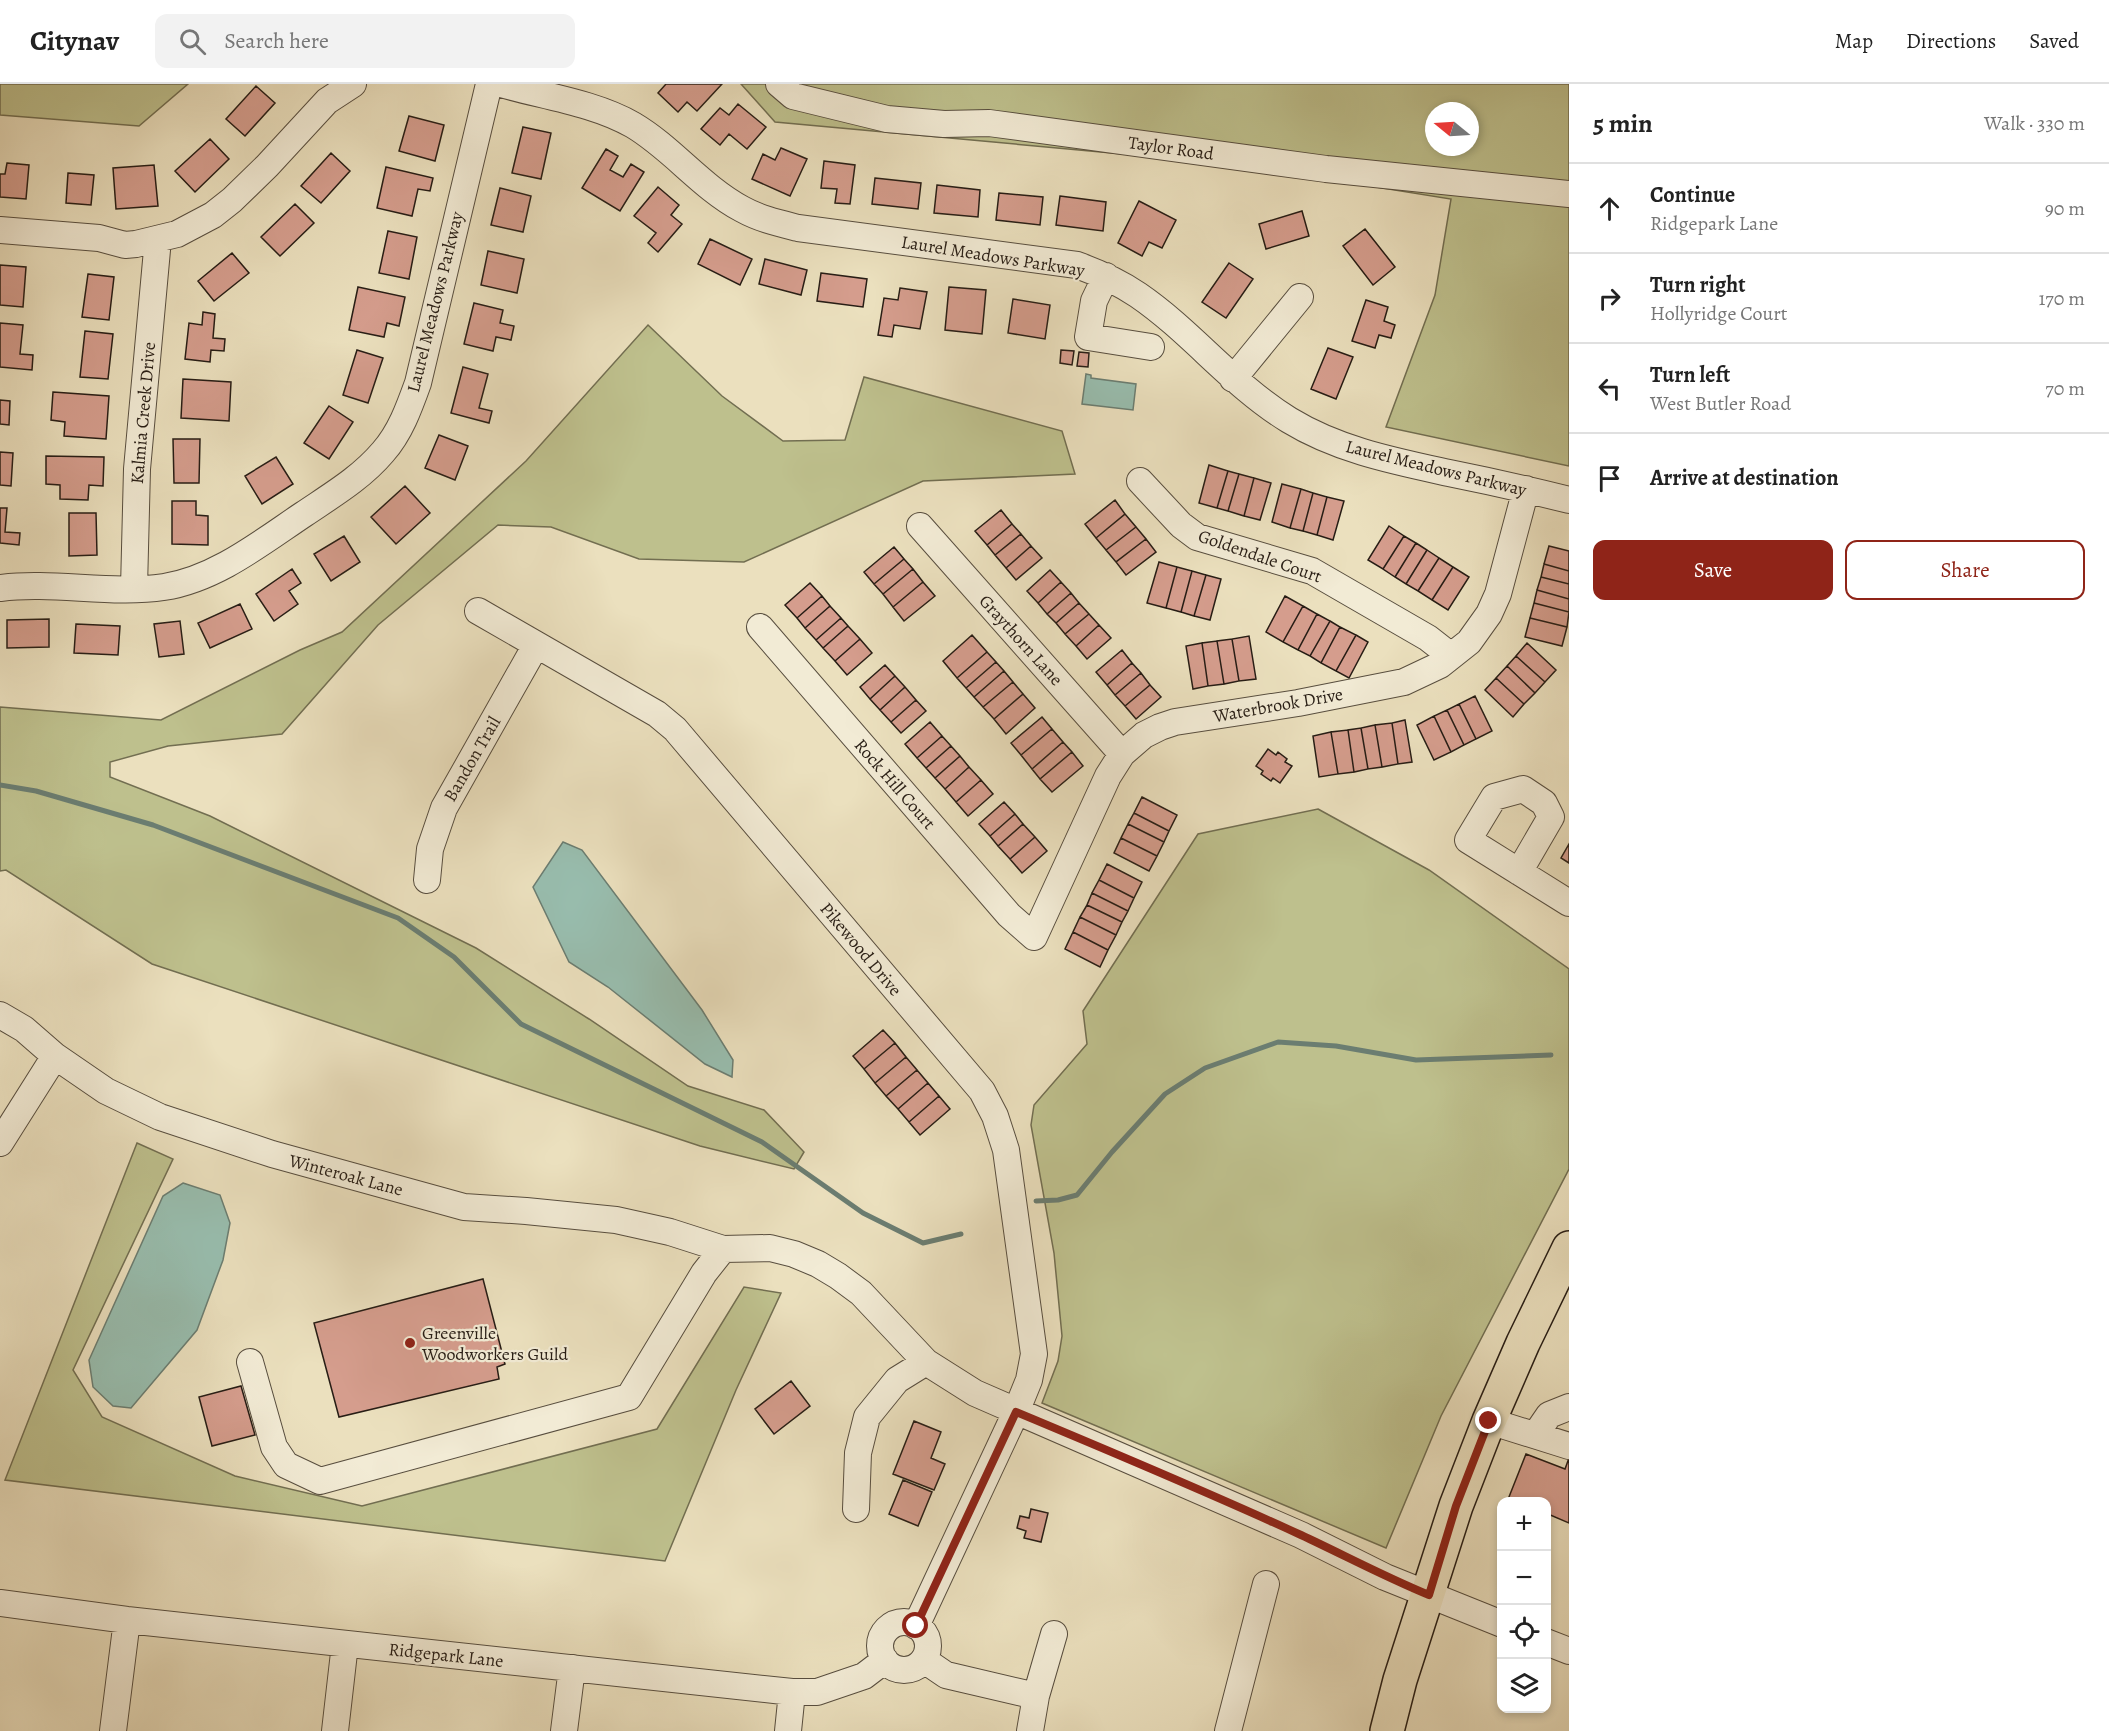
<!DOCTYPE html>
<meta charset="utf-8">
<style>
:root{--surface:#fff;--page:#f2f2f2;--text:#222;--muted:#767676;--line:#e0e0e0;--accent:#8f2418}
body{margin:0;font-family:Alegreya,serif;background:var(--page);color:var(--text)}
.controls{position:absolute;right:18px;bottom:18px;display:grid;overflow:hidden;border-radius:12px;box-shadow:0 3px 9px #0003}
.controls button{width:54px;height:54px;display:grid;place-items:center;padding:0;border:0;border-bottom:2px solid var(--line);background:var(--surface);color:var(--text);font:30px sans-serif}
.compass{position:absolute;left:1425px;top:18px;width:54px;height:54px;border-radius:50%;background:var(--surface);box-shadow:0 3px 9px #0003;rotate:288deg}
.stop{position:absolute;width:18px;height:18px;margin:-14px;border:4px solid #8f2418;border-radius:50%;background:#fff}
.stop.end{background:#8f2418;border-color:#fff;box-shadow:0 2px 6px #0008}
.list{margin:0;padding:0;list-style:none}
h2{display:flex;justify-content:space-between;align-items:center;height:78px;margin:0;padding:0 24px;font-size:26px}
h2 small{font-size:20px;font-weight:400;color:var(--muted)}
.list li{display:grid;grid-template-columns:39px 1fr auto;gap:18px;align-items:center;box-sizing:border-box;height:90px;padding:0 24px;border-top:2px solid var(--line)}
.list b{display:block;font-size:22px;white-space:nowrap}
.list p{margin:0;font-size:20px;white-space:nowrap;color:var(--muted)}
.list em{font-size:20px;font-style:normal;color:var(--muted)}
.actions{display:flex;gap:12px;padding:18px 24px}
.actions a{flex:1;padding:14px 0;border:2px solid var(--accent);border-radius:12px;text-align:center;font-size:21px;color:var(--accent)}
.actions .main{background:var(--accent);color:#fff}
.icon{flex:none;width:33px;height:33px;fill:none;stroke:currentColor;stroke-width:2;stroke-linecap:round;stroke-linejoin:round}
.map{position:relative;flex:none;width:1569px;height:1647px;overflow:hidden}
header{display:flex;align-items:center;gap:36px;box-sizing:border-box;height:84px;padding:0 30px;background:var(--surface);border-bottom:2px solid var(--line)}
header strong{font-size:28px}
nav{display:flex;gap:33px;margin-inline-start:auto;font-size:21px}
.search{width:420px;height:54px;background:var(--page);display:flex;align-items:center;gap:15px;box-sizing:border-box;padding:0 21px;border-radius:12px;color:var(--muted);font-size:22px}
main{display:flex}
aside{flex:1;background:var(--surface)}
.map>svg:first-child{display:block}
.green{fill:#bec08d;stroke:#726e51;stroke-width:1.5;fill-rule:evenodd}
.water{fill:#98bdae;stroke:#6b7d71;stroke-width:1.5}
.lines{fill:none;stroke-linecap:round;stroke-linejoin:round}
.stream{stroke:#6b7d71;stroke-width:5}
.building{fill:#d59d8d;stroke:#271d15;stroke-width:1.5}
.minor-casing{stroke:#584e3f;stroke-width:28}
.major-casing{stroke:#271d15;stroke-width:36}
.minor{stroke:#f2ebd5;stroke-width:26}
.major{stroke:#ebe0be;stroke-width:33}
.route{stroke:#8f2418;stroke-width:8}
.poi-dot{fill:#8f2418;stroke:#f2ebd5;stroke-width:2}
.labels{text-anchor:middle;stroke-width:4.5;stroke-linejoin:round;paint-order:stroke}
.street-label{font-size:18px;fill:#271d15;stroke:#f2ebd5}
.poi-label{font-size:18px;fill:#271d15;stroke:#f2ebd5;text-anchor:start}
</style>
<header>
<strong>Citynav</strong>
<div class="search"><svg class="icon" aria-label="search" viewBox="0 0 24 24"><circle cx="10" cy="10" r="6"/><path d="M15 15l6 6"/></svg>Search here</div>
<nav><a>Map</a><a>Directions</a><a>Saved</a></nav>
</header>
<main>
<div class="map">
<svg width="1569" height="1647" viewBox="0 0 1569 1647">
<rect width="100%" height="100%" fill="#ebe0be"/>
<filter id="stains"><feTurbulence type="fractalNoise" baseFrequency=".00333" numOctaves="4"/><feColorMatrix values="0 0 0 0 .2 0 0 0 0 .09 0 0 0 0 .02 0 0 0 .5 -.17"/></filter>
<radialGradient id="worn" r=".72"><stop offset=".6" stop-color="#630" stop-opacity="0"/><stop offset="1" stop-color="#630" stop-opacity=".3"/></radialGradient>
<path class="green" d="M0,0H188L139,42L0,31Z
M741,0H1569V382L1386,343L1435,211L1451,115L1232,80L775,38ZM1434,27H1470V63H1434Z
M648,241L722,312L783,357L845,356L864,293L1062,347L1075,390L923,397L744,478L639,475L551,443L498,441L378,541L282,650L168,662L110,678V693L210,732L476,864L589,935L688,1002L764,1026L804,1068L794,1085L700,1062L152,880L6,786L0,787V623L161,636L300,566L342,548L526,377Z
M1318,725L1429,786L1569,885V1085L1441,1332L1386,1464L1042,1319L1058,1277L1062,1252L1054,1169L1031,1041L1034,1021L1087,960L1083,927L1198,750Z
M137,1059L173,1075L73,1286L102,1333L235,1392L362,1422L657,1345L744,1203L781,1209L736,1306L665,1477L5,1396Z"/>
<path class="water" d="M1086,290L1091,291V294L1136,300L1133,326L1082,320Z
M563,758L582,766L702,926L733,976L732,993L705,980L608,903L569,878L533,803Z
M183,1099L220,1111L230,1139L223,1176L197,1246L131,1324L113,1322L93,1303L89,1276L163,1112Z"/>
<g class="lines">
<path class="stream" d="M0,701L36,707L153,741L398,834L454,873L521,940L762,1058L863,1129L923,1159L961,1150
M1036,1117L1058,1116L1077,1111L1112,1068L1165,1010L1205,984L1278,958L1336,962L1416,976L1551,971"/>
</g>
<path class="building" d="M666,0H722L697,27L687,18L678,28L658,9Z
M256,2L275,19L245,52L226,35Z
M738,20L766,43L747,65L729,50L720,61L701,45L720,24L729,31Z
M409,32L444,41L435,77L399,67Z
M523,43L551,49L541,95L512,89Z
M210,55L229,75L195,108L175,87Z
M781,64L807,75L790,112L752,95L763,70L775,76Z
M606,65L618,72L610,86L623,93L631,80L644,88L620,127L582,104Z
M331,69L350,87L321,119L301,102Z
M824,77L855,81L850,120L835,119L837,105L821,104Z
M7,79L29,81L26,115L0,113V90H5Z
M154,81L158,122L116,125L113,84Z
M386,83L433,94L430,107L418,105L412,132L377,124Z
M68,89L94,91L91,121L66,119Z
M875,94L921,99L918,125L872,120Z
M937,101L980,106L978,133L934,129Z
M658,103L679,121L671,131L682,140L658,168L648,159L656,149L634,132Z
M500,104L531,112L523,148L491,141Z
M999,109L1043,113L1040,141L996,136Z
M1060,112L1106,118L1103,147L1056,141Z
M1139,117L1176,136L1162,164L1149,158L1142,172L1118,159Z
M295,120L314,139L280,172L261,153Z
M1302,127L1309,152L1266,165L1259,140Z
M1365,145L1395,183L1373,201L1343,162Z
M388,147L417,153L409,195L379,189Z
M710,155L752,175L740,201L698,180Z
M488,167L524,175L517,209L481,201Z
M232,169L249,189L214,217L198,197Z
M765,175L807,186L801,211L759,200Z
M1229,179L1253,195L1226,234L1202,218Z
M0,181L26,183L23,223L0,221Z
M821,189L867,195L863,223L817,217Z
M88,190L114,193L109,236L82,233Z
M358,203L405,213L399,242L387,239L384,253L349,246Z
M949,203L986,206L982,250L945,246Z
M900,204L927,208L920,245L894,241L892,253L878,251L884,214L898,216Z
M1013,215L1050,221L1045,255L1008,249Z
M1366,216L1388,223L1384,237L1395,241L1391,254L1379,251L1375,264L1352,257Z
M474,219L503,226L500,239L514,242L511,256L496,253L493,267L464,260Z
M203,228L215,230L213,254L225,255L224,267L211,266L210,278L185,275L189,239L202,241Z
M0,239L23,241L20,270L33,271L32,286L0,283Z
M85,247L113,250L108,295L80,293Z
M1328,264L1353,273L1336,315L1311,305Z
M357,266L383,274L368,319L343,311Z
M1061,266L1074,267L1072,281L1060,279Z
M1079,268L1089,269L1088,283L1077,282Z
M463,283L488,290L479,324L492,327L489,339L451,329Z
M183,295L231,298L229,337L181,334Z
M53,308L109,312L106,355L64,352L65,338L51,336Z
M0,316L10,317L9,341L0,340Z
M329,322L353,338L329,375L304,359Z
M439,351L468,362L455,396L425,384Z
M173,355H200L199,399H174Z
M0,368L13,369L11,402L0,401Z
M46,372L104,373L103,402L89,401L88,416L60,415V401L46,400Z
M276,373L293,400L262,420L245,392Z
M1209,381L1228,387L1217,424L1199,419Z
M1228,387L1239,390L1228,427L1217,424Z
M1239,390L1254,394L1244,432L1228,427Z
M1254,394L1271,399L1260,436L1244,432Z
M1282,400L1301,405L1290,444L1272,438Z
M405,402L430,429L396,460L371,433Z
M1301,405L1313,409L1303,447L1290,444Z
M1313,409L1327,413L1317,451L1303,447Z
M1327,413L1344,417L1333,456L1317,451Z
M1115,416L1125,430L1096,454L1085,440Z
M172,417H196V431L208,432V461L172,460Z
M0,424H7L5,448L20,449L19,461L0,459Z
M1001,426L1012,440L987,461L975,447Z
M69,429H96L97,471L69,472Z
M1125,430L1136,443L1106,466L1096,454Z
M1012,440L1021,450L995,471L987,461Z
M1389,442L1404,452L1383,485L1368,476Z
M1136,443L1146,455L1116,478L1106,466Z
M1021,450L1031,462L1006,484L995,471Z
M344,452L360,478L331,497L314,470Z
M1404,452L1416,459L1395,493L1383,485Z
M1146,455L1156,468L1126,491L1116,478Z
M1416,459L1427,466L1406,500L1395,493Z
M1031,462L1042,474L1016,496L1006,484Z
M1549,462L1569,467V487L1544,480Z
M894,463L904,475L874,500L864,488Z
M1427,466L1439,474L1418,507L1406,500Z
M1439,474L1453,483L1432,516L1418,507Z
M904,475L913,485L883,510L874,500Z
M1159,478L1177,483L1166,524L1147,519Z
M1544,480L1569,487V500L1541,493Z
M1177,483L1192,487L1181,528L1166,524Z
M1453,483L1469,493L1448,526L1432,516Z
M292,485L301,499L289,507L298,520L274,537L256,510Z
M913,485L923,498L893,523L883,510Z
M1050,486L1061,498L1038,519L1027,507Z
M1192,487L1206,491L1194,532L1181,528Z
M1206,491L1221,495L1210,536L1194,532Z
M1541,493L1569,500V515L1537,506Z
M923,498L935,512L904,537L893,523Z
M1061,498L1071,509L1047,530L1038,519Z
M810,499L822,512L797,534L785,521Z
M1537,506L1569,515V528L1534,519Z
M1071,509L1079,519L1056,539L1047,530Z
M822,512L830,522L805,544L797,534Z
M1285,512L1303,522L1283,558L1266,548Z
M1079,519L1089,530L1065,550L1056,539Z
M1534,519L1569,528L1567,543L1530,534Z
M240,520L252,545L210,564L198,539Z
M830,522L841,534L816,556L805,544Z
M1303,522L1317,530L1298,566L1283,558Z
M1089,530L1099,541L1076,562L1065,550Z
M1317,530L1330,537L1310,572L1298,566Z
M841,534L848,542L823,564L816,556Z
M1530,534L1567,543L1562,562L1525,553Z
M49,535V563L7,564V536Z
M180,537L184,570L159,573L154,540Z
M1330,537L1340,543L1321,579L1310,572Z
M76,540L120,542L118,571L74,569Z
M1099,541L1111,554L1087,575L1076,562Z
M848,542L860,555L835,577L823,564Z
M1340,543L1356,551L1336,587L1321,579Z
M972,551L987,568L957,594L943,577Z
M1356,551L1368,558L1349,594L1336,587Z
M1249,552L1256,595L1239,597L1232,555Z
M860,555L872,569L847,591L835,577Z
M1232,555L1239,597L1224,600L1217,557Z
M1217,557L1224,600L1208,602L1202,559Z
M1202,559L1208,602L1193,605L1186,562Z
M1527,559L1556,586L1545,598L1516,572Z
M1122,566L1132,579L1107,601L1096,588Z
M987,568L996,578L966,604L957,594Z
M1516,572L1545,598L1535,609L1507,582Z
M996,578L1004,587L974,613L966,604Z
M1132,579L1141,589L1115,611L1107,601Z
M885,581L895,592L870,615L860,603Z
M1507,582L1535,609L1524,620L1496,594Z
M1004,587L1013,598L983,623L974,613Z
M1141,589L1150,601L1125,622L1115,611Z
M895,592L905,603L880,626L870,615Z
M1496,594L1524,620L1513,633L1485,606Z
M1013,598L1023,610L994,635L983,623Z
M1150,601L1161,613L1136,635L1125,622Z
M905,603L916,616L891,638L880,626Z
M1023,610L1035,624L1006,650L994,635Z
M1475,612L1492,647L1476,655L1459,620Z
M916,616L926,627L901,649L891,638Z
M1459,620L1476,655L1464,661L1447,626Z
M1447,626L1464,661L1451,668L1434,632Z
M1434,632L1451,668L1434,676L1417,641Z
M1042,633L1052,645L1021,671L1011,659Z
M1405,636L1412,678L1398,680L1392,639Z
M930,638L942,652L917,674L905,660Z
M1392,639L1398,680L1382,683L1375,641Z
M1375,641L1382,683L1368,685L1361,644Z
M1361,644L1368,685L1354,688L1348,646Z
M1052,645L1063,658L1032,685L1021,671Z
M1348,646L1354,688L1338,690L1331,648Z
M1331,648L1338,690L1319,693L1313,652Z
M942,652L951,662L926,684L917,674Z
M1063,658L1072,668L1040,695L1032,685Z
M951,662L960,672L935,694L926,684Z
M1268,665L1276,671L1278,668L1287,675L1285,678L1292,682L1280,699L1273,694L1271,697L1261,690L1263,687L1256,682Z
M1072,668L1083,682L1052,708L1040,695Z
M960,672L969,683L945,705L935,694Z
M969,683L981,696L956,718L945,705Z
M981,696L993,710L968,732L956,718Z
M1142,713L1177,731L1169,747L1134,729Z
M1004,718L1015,730L990,752L979,740Z
M1134,729L1169,747L1164,758L1128,740Z
M1015,730L1023,740L998,762L990,752Z
M1023,740L1035,753L1010,775L998,762Z
M1128,740L1164,758L1157,772L1121,754Z
M1035,753L1047,767L1022,789L1010,775Z
M1121,754L1157,772L1149,787L1114,769Z
M1569,760V779L1561,774Z
M1107,780L1142,798L1134,814L1099,796Z
M1099,796L1134,814L1128,827L1092,809Z
M1092,809L1128,827L1122,838L1087,821Z
M1087,821L1122,838L1116,851L1080,833Z
M1080,833L1116,851L1108,866L1073,848Z
M1073,848L1108,866L1100,883L1065,865Z
M883,946L895,959L864,985L853,972Z
M895,959L906,973L875,999L864,985Z
M906,973L917,986L886,1012L875,999Z
M917,986L928,999L898,1025L886,1012Z
M928,999L939,1012L909,1038L898,1025Z
M939,1012L950,1025L920,1051L909,1038Z
M483,1195L505,1280L497,1283L499,1295L339,1333L314,1239Z
M791,1297L810,1322L774,1350L755,1325Z
M241,1302L255,1351L212,1362L199,1313Z
M914,1337L941,1348L931,1374L945,1380L934,1406L893,1390Z
M1526,1370L1565,1385L1569,1374V1439L1548,1430L1546,1434V1418H1507Z
M903,1396L932,1408L918,1442L889,1430Z
M1031,1425L1048,1429L1041,1458L1024,1454L1026,1447L1017,1444L1020,1432L1029,1434Z"/>
<g class="lines">
<defs>
<path id="minor" d="M501,0C543,12 595,19 633,41C672,64 701,103 742,125C760,135 778,139 798,144L1077,181C1099,189 1119,198 1138,211C1192,248 1232,301 1289,336C1338,366 1394,377 1449,389C1489,397 1529,406 1569,416
M779,0L793,12L887,35L944,40L989,39L1326,85L1569,110
M0,146L99,154L125,161L136,160L177,150L213,131L232,116L267,82L327,17L353,0
M1106,192L1094,217L1088,253L1151,263
M1233,295L1300,213
M1140,397L1181,441L1197,453L1312,487L1428,554L1451,572
M920,442L1122,670
M0,504C53,497 111,511 164,503C216,495 262,458 304,430C332,411 361,394 383,368C400,349 409,324 418,299L489,0
M134,504L137,385L158,155
M478,527L657,630L675,645L982,1007L995,1032L1006,1066L1034,1270L1029,1296L1016,1328L916,1542
M760,543L1009,831L1034,853L1108,692L1122,670L1144,651L1160,643L1175,638L1298,619L1404,598L1440,581L1469,558L1489,530L1498,510L1526,405
M1519,788L1551,733L1544,719L1523,705L1494,713L1468,756L1569,819
M427,796L430,765L444,724L536,561
M0,931L24,945L55,972L106,1007L160,1033L272,1070L464,1123L526,1127L616,1136L670,1148L723,1165L770,1164L794,1170L818,1180L838,1192L861,1209L926,1278L975,1309L1301,1451L1385,1493L1502,1540
M0,1059L55,972
M250,1278L274,1363L286,1381L320,1397L629,1313L704,1189L723,1165
M1489,1337L1569,1362
M1536,1350L1549,1331L1569,1323
M856,1425L858,1369L867,1333L897,1296L926,1278
M0,1519L127,1536L792,1608H817L864,1592L885,1576
M880 1562a24 24 0 1 1 48 0a24 24 0 1 1-48 0Z
M1546,1558L1569,1567
M924,1576L946,1591L1036,1612
M113,1647L127,1536
M335,1647L345,1560
M564,1647L572,1584
M788,1647L792,1608
M1030,1647L1036,1612L1054,1550
M1228,1647L1266,1500"/>
<path id="major" d="M1387,1647L1400,1596L1456,1422L1489,1337L1523,1259L1569,1164"/>
</defs>
<use href="#minor" class="minor-casing"/>
<use href="#major" class="major-casing"/>
<use href="#minor" class="minor"/>
<use href="#major" class="major"/>
</g>
<g class="lines">
<path class="route" d="M916,1542L1016,1328C1112,1368 1207,1408 1301,1451C1344,1471 1385,1493 1429,1511L1456,1422L1489,1337"/>
</g>
<circle class="poi-dot" cx="410" cy="1259" r="6"/>
<g class="labels">
<g class="street-label">
<text transform="translate(1171 64) rotate(8)" y="6">Taylor Road</text>
<text transform="translate(993 172) rotate(9)" y="6">Laurel Meadows Parkway</text>
<text transform="translate(435 218) rotate(-76)" y="6">Laurel Meadows Parkway</text>
<text transform="translate(143 329) rotate(-85)" y="6">Kalmia Creek Drive</text>
<text transform="translate(1436 384) rotate(14)" y="6">Laurel Meadows Parkway</text>
<text transform="translate(1260 472) rotate(19)" y="6">Goldendale Court</text>
<text transform="translate(1021 556) rotate(48)" y="6">Graythorn Lane</text>
<text transform="translate(1278 621) rotate(-10)" y="6">Waterbrook Drive</text>
<text transform="translate(472 675) rotate(-60)" y="6">Bandon Trail</text>
<text transform="translate(895 700) rotate(49)" y="6">Rock Hill Court</text>
<text transform="translate(861 865) rotate(50)" y="6">Pikewood Drive</text>
<text transform="translate(346 1091) rotate(15)" y="6">Winteroak Lane</text>
<text transform="translate(446 1571) rotate(6)" y="6">Ridgepark Lane</text>
</g>
<g class="poi-label">
<text x="422" y="1255">Greenville<tspan x="422" dy="21">Woodworkers Guild</tspan></text>
</g>
</g>
<rect width="100%" height="100%" filter="url(#stains)"/>
<rect width="100%" height="100%" fill="url(#worn)"/>
</svg>
<div class="controls">
<button>+</button>
<button>−</button>
<button><svg class="icon" aria-label="locate" viewBox="0 0 24 24"><circle cx="12" cy="12" r="6"/><path d="M12 2v4M12 18v4M2 12h4M18 12h4"/></svg></button>
<button><svg class="icon" aria-label="layers" viewBox="0 0 24 24"><path d="M12 4l9 5-9 5-9-5zM3 14l9 5 9-5"/></svg></button>
</div>
<svg class="compass" viewBox="-18 -18 36 36"><path d="M0-13l5 13h-10z" fill="#e53935"/><path d="M0 13l5-13h-10z" fill="#767676"/></svg>
<div class="stop" style="left:916px;top:1542px"></div>
<div class="stop end" style="left:1489px;top:1337px"></div>
</div>
<aside>
<h2>5 min<small>Walk · 330 m</small></h2>
<ul class="list">
<li><svg class="icon" aria-label="ahead" viewBox="0 0 24 24"><path d="M12 20V5M6 11l6-6 6 6"/></svg><div><b>Continue</b><p>Ridgepark Lane</p></div><em>90 m</em></li>
<li><svg class="icon" aria-label="right" viewBox="0 0 24 24"><path d="M7 20v-9h11M14 6l5 5-5 5"/></svg><div><b>Turn right</b><p>Hollyridge Court</p></div><em>170 m</em></li>
<li><svg class="icon" aria-label="left" viewBox="0 0 24 24"><path d="M17 20v-9H6M10 6l-5 5 5 5"/></svg><div><b>Turn left</b><p>West Butler Road</p></div><em>70 m</em></li>
<li><svg class="icon" aria-label="arrive" viewBox="0 0 24 24"><path d="M6 21V4h12l-3 4 3 4H6"/></svg><div><b>Arrive at destination</b></div></li>
</ul>
<div class="actions"><a class="main">Save</a><a>Share</a></div>
</aside>
</main>
